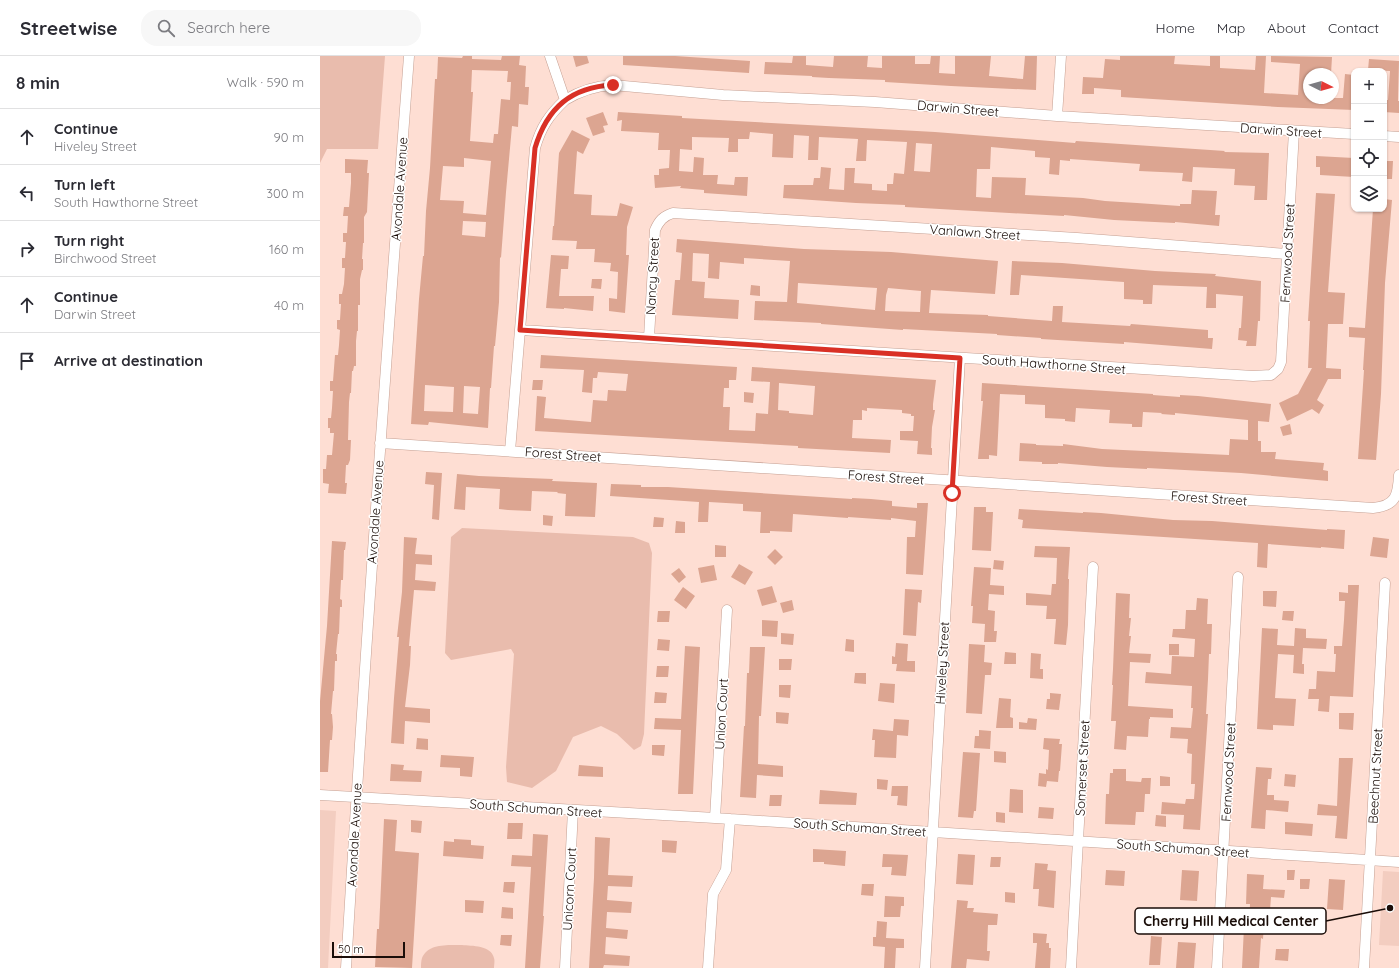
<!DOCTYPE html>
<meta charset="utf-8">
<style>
:root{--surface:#fff;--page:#f7f7f7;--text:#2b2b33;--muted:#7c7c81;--line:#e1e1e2}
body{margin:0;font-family:Quicksand,sans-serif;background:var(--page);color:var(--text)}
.controls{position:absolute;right:12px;top:12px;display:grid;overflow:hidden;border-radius:8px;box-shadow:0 1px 3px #0004}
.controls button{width:36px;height:36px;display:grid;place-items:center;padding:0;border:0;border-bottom:1px solid var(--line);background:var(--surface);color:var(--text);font:20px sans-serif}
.compass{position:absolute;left:983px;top:12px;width:36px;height:36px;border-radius:50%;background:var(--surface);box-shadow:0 1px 3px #0004;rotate:95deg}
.scale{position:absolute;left:12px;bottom:10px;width:73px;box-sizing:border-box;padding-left:4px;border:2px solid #1a0d08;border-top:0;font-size:11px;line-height:14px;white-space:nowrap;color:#1a0d08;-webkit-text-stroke:3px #fff;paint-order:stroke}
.stop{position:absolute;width:12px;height:12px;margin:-9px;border:3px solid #d93025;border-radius:50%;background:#fff}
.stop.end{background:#d93025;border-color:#fff;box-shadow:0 1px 4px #0008}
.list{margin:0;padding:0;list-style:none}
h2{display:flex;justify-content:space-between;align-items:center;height:52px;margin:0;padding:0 16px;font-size:17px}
h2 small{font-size:13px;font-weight:400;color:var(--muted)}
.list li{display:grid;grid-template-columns:26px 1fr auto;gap:12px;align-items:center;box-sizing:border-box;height:56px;padding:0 16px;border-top:1px solid var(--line)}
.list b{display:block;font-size:15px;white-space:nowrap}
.list p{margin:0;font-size:13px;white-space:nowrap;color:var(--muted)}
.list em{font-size:13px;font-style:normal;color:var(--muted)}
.icon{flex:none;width:22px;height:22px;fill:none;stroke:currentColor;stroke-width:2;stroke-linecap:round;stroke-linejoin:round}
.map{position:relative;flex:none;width:1079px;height:912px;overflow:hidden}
header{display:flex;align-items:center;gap:24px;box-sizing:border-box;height:56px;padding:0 20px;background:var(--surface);border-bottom:1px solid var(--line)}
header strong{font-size:19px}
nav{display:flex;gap:22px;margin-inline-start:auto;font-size:14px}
.search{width:280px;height:36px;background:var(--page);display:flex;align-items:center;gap:10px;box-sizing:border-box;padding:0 14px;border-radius:16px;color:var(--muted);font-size:15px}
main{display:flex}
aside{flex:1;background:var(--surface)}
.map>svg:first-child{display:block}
.built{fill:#f3cdc0}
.green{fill:#e9bcad}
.building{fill:#dca591;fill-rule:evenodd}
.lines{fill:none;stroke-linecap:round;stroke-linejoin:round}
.minor-casing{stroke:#c5a093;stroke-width:11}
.minor{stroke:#fff;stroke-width:10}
.route{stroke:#d93025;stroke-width:5}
.labels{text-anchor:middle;stroke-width:3;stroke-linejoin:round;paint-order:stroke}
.street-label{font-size:13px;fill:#1a0d08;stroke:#fff}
.leader{fill:none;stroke:#1a0d08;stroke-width:1.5}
.callout-dot{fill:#1a0d08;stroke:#fff;stroke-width:1.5}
.callout{fill:#fff;stroke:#1a0d08;stroke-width:1.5}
.callout-label{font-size:14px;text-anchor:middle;font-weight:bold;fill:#1a0d08}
</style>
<header>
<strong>Streetwise</strong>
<div class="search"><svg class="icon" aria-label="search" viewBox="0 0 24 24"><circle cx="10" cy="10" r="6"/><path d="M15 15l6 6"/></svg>Search here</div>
<nav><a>Home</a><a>Map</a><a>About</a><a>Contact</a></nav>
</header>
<main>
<aside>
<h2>8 min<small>Walk · 590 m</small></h2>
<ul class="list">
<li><svg class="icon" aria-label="ahead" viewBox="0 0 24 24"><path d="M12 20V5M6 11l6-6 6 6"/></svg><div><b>Continue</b><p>Hiveley Street</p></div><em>90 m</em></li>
<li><svg class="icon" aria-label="left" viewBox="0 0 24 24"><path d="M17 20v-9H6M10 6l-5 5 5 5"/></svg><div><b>Turn left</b><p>South Hawthorne Street</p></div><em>300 m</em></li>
<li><svg class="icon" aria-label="right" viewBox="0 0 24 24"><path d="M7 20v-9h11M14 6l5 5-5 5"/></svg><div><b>Turn right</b><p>Birchwood Street</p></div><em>160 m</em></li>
<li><svg class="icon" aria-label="ahead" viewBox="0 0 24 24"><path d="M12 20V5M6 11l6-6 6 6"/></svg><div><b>Continue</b><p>Darwin Street</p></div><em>40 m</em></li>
<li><svg class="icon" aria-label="arrive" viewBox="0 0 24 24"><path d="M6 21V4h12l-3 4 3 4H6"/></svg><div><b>Arrive at destination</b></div></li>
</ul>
</aside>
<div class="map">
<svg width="1079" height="912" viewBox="0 0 1079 912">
<rect width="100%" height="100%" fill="#feded3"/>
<path class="built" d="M0,754L16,755L8,912H0Z
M1063,815L1079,816V890L1059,889Z"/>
<path class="green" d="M0,0H65L58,93H7L0,107Z
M142,472L313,481L329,487L332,497L324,678L321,690L314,694L297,678L281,670L253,681L236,715L212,732L187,726L186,711L194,598L191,593L131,604L125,597L131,481Z
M142,889C152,890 171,889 174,902C175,905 174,909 174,912H101C101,909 101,905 102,902C108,887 129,889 142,889Z"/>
<path class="building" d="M143,0H152V3L181,4L182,0H200L199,9L206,10L205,31H209L208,49L199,48L198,71L192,70L186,136L181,202L180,201L179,246L175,290H174L171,332H170L168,372L109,366L108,369L91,368L99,243L103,200H104L106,155L110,112L115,23H117L118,1L142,2ZM152,14L188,15L187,26H191L190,44L181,43L178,78H174L173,87L150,85L153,36H151ZM144,102L171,105L166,159L143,157L144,145L120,144L123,110L144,111ZM143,165L166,166L165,181L142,179ZM105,329L134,331L133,356L104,355ZM144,330L160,331L158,358L143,357Z
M253,0H267L269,7L256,11Z
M303,0H355L430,5L429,17L303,9Z
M473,0H486V9L513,11L514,0H548L547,11L562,12V0H595V8H610L611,0H620L619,17L635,18V0H671L669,20L703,23L705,0H717L716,34L631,30L565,26V24L509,22L492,21V20L444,18L445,6L472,7Z
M800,0H855L854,8L890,10V0H900V12L935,14L936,0H946L944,37L978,39L980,8L951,6V0L1012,1L1011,18H989L988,40L989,42H1023L1025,18L1034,19V54L958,51L801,41V34L774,32V38H762L763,21L783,22L785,3L800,4Z
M1049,3L1079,5L1078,45H1079V57L1064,56V44H1068L1070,15L1048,14Z
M283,56L288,69L283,70L285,76L273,80L266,62Z
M298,56L362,60V62L615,76L755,87L756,85L905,95L904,96L949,97L947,144H934L935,130L914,129L915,113L873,111L872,126L862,125L863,117L819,115L820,108L750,103V105L740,104L739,119L729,118L730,102L715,101V95L671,91L670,113H657L656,141L671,142L672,121L706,122L705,139L763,142L785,145L817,147L860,150V148H871L872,134L897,135L895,159H900L899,170L855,166V167L794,164L744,159V160L585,151V149L536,147L463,142L464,129H493L494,122H500L501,111L511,112L509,133L524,134L525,112H535L534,127L552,128V134L567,135V128H573L574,117L584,118L587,86L547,84L546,105H536L538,83L499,81L498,104H488L489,80L474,79L473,102L452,101L453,78L430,76L429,83H418V96H408L409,82L372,81V94L360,93L359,115L373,116L374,101L384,102L383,119H398L397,128L414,129L415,121H428L427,140L384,137V134L360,132L361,130L335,132L334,119H339V113L349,112L350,94H338L339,77L301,75L302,64L297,65ZM596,87L612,88L610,116L594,115Z
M252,74L270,83L263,98L257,95L254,138L272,139L271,159L297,160L300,147L313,151L307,171L306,199H309L305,257L289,255V242L297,243L298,216L290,215L291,207L274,206L275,193H256L257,185L232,184L233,170H234L239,97Z
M996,100L1034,102V121L1000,119V111H996Z
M25,103L48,104L47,117H49L47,156L44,161V187H43L42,203H43V214H42L40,223V249H38V275H37L36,285V310H34L33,315H32L31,337H30L29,346L28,384H31L30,404L28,409H26L25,427H27L26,438L8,437L9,428L3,427V413H6L7,399H12L14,377H10V372H8V362H11L12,352L13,335H10V325H13L15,299H18L19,289L20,274L17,273V264H20L21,248H19V238H22L24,228L25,212H22V202H25L26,186H23V177H27L28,160H23L24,151H29L31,127V117H25Z
M1064,105H1073L1072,123H1064Z
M996,137L1015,138L1008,236L1025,237L1023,268H1008L1006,312L1021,313V323H1008L997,344L1004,349L999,358L992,353L967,365L959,347L978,338L992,312H988L990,265H988Z
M1064,143L1072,144L1065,227L1061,338L1056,404L1038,403L1044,314H1043L1045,282L1029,281V271L1045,272L1053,153H1064Z
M357,183L484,193L571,196L678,205L675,238L611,234L609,257L668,259V260L732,265L733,250H743L742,266L810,270L811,268L888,274V282H893L892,293L804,286V288L721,283V282L677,279V278L583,273V274L501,268V267L434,264L435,245L467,246L470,205L424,202V208L400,206L399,223L388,222L389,198L373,197L372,225L385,226L384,242L419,244L418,263L352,259L355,224H360L362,197L356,196ZM478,227L557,232L555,254L477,247ZM568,232L601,235L600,256L565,255L566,239Z
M231,199L249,200L248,213H241L239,240H274L273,255L244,252V253L226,252Z
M692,205L742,207L835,215L896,218L895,220L941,225L940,265H938L936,290H926L927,285L918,284L919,272H921L923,240L896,238V252H886L887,231L833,229L832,248H823V244L804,243V226L701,219L699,239H690Z
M272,223H282L281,233L271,232Z
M431,229L440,230V240L430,239Z
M221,299L417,311L416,324H409V332H404L403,351H410L409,374L435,375L436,357L448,358L450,326L431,325L432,311L616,324L613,348V354H615L612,371L611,392H612V399L597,398L598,385L580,384V375H593L594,360H591V358L582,357V354L547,352V355L542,354V364H533L532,382L571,384L570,397L478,392V390L215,375L217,340L226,341L224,362L271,366L273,344L287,345L288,334L306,335L308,318L278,316L277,322H273L272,337L262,336L264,314L220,312ZM459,327L495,330L493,359L469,357V355L458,354Z
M213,324H223L222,334H212Z
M662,327L833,338V339L860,341V339L878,340L951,348L949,366L938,365V385H941V396H956L955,403L1004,407L1003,414L1008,415V425L921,417L827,412V413L787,411L738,407V408H722V406L699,405L700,387L716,388V389L743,390V388L782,393L909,399L910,383L928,384V364L855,357V359L841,358L842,357L823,356L822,371H812V368L789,367L790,354L756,352L755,366L745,365V363L725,362V349L705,348V339L680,338L677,400L669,399V403H658L663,345H661Z
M424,336L434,337L433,347L424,346Z
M970,368L972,378L963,380L960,371Z
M106,416L122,417L119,464L112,463L114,429L105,428Z
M137,418L159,420L233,423L232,425L277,427L275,461L245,460L246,438L237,437L238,436L212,435L211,455L188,454L179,453L180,433L146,431L145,454L134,453Z
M291,428L321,429V431H348L532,443V442L551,443L572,445V450L597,452V447H608L603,519L586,518L587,481H595L596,465L571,462V464L528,461V462L473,458L472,476L450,475V477H440L441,456L423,455V448L389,446L388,466H378L379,446L290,440Z
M654,451H666V456H673L671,495L652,494Z
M699,453L763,457V456L781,457L853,464L892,465L1007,474V473L1025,474L1024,493L1001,491V492L948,488L947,512L937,511L938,487L702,472L703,464L698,463Z
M223,459L233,460L232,470L223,469Z
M334,461L344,462L343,471H333Z
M356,465L365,466V477H355Z
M84,481L97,482L95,498L112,499V509L96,508L95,524L116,526L115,535L94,534L89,590H91L90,609L85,651L110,653V667L85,665L84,688L71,687L74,642L79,581H77L82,536Z
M1053,481L1069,483L1067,502L1050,500Z
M12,485L26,486L25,494H24L23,524H21L20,543L22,544V551H20L19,578H18L16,598H17V605H15L14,635H13L11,658H12L13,671L12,684H10L8,716H0V645L7,570Z
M395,489L406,490V501H395Z
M715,490L750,491L748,523H749L748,569L746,589L734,588L736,563H726L727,550L706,549V537L731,539L732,528H736L737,502L714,501Z
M455,493L463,501L455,509L447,501Z
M674,504L684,505L683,514L673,513Z
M419,508L433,516L425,529L411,521Z
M394,509L397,524L381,527L378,512Z
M654,511L671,512L670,529L684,530V539L669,538L668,554L675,555L674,575H677L676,586H664L665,568L652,567L653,550H651Z
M359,512L366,521L359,527L351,518Z
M1028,529H1039L1033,641L1010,640L1009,656L998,655L999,643H988L989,633H996L997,615L1015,616L1016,598H1014V590H1022L1024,564L1025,545H1019V536L1028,537Z
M452,530L457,546L442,550L437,534Z
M363,531L375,540L366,553L354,544Z
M585,533L602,534L601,547L598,546L596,580L583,579Z
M943,535H957L956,551L943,550Z
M796,537L810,538L809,562H811L809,580H811L809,597L831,598L830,607L810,606L808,650L853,653V662L830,661V663H829L828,681L807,680L806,694L794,693L796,665H791L793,629H792L793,613Z
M877,542L888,543L887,568H892L891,598H889L888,623L886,658H888L880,774L863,773L864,759L841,758L842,746L865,748L866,743H874L875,728H871L872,698L867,697L868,683L850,682L851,671L871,672L873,652H871L872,630L825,627L826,616L851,618L852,600L874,601L875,583L852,581L853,573H865L866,554H876Z
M472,544L474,554L463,557L460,547Z
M338,555H350L349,566H337Z
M963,555H974L973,565L962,564Z
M442,564L458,565L457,581L442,580Z
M942,572L958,573L957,589L974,590L975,572L986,573V582L1007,583L1006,593L983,592L982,608H984V618L973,617L974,599L958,598L955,642L976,643L974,670L953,669V674L937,673Z
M461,577L474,578L473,589L461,588Z
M338,583L350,584L349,595L337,594Z
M526,583L534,584V596L525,595Z
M576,587L588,588L587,605H595V616L576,615L577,608H572V600L575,601Z
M649,588L665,589L664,606L672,607L671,619H665L662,658L646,657Z
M849,588H859V599H849Z
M365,590L380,591L373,738H358L361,674L334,673L335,662L361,663Z
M430,591H445L441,660H439L438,708L463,710V721L437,719L436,742L420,741L424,670H425L427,617H429Z
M685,596L696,597V608H684Z
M711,597L721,598L720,613H723V623L710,622Z
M459,603H472L471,614H459Z
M337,610H349L348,621H336Z
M535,617H546V628L534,627Z
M560,627L575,628L574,647L558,645Z
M459,629H471L470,642L459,641Z
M335,636L347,637L346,647H334Z
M730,637L741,638L739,654L726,653L727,643H730Z
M679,642L691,643L690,661L693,662V672H676Z
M456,656L469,657L468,668L456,667Z
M1019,657H1034L1033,674L1019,673Z
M708,662L717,663L716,674L699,673V666L707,667Z
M574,663L589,664L588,680L577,679L576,702L554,701L555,684H552L553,673L573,675Z
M659,674L671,675L670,693L654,692L655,680H659Z
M97,682L108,683V694L96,693Z
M724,682L740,683L739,688H742L740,715H739L738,726L727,725L726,731L718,730L719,717L726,718V713L728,714L729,694L723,693Z
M332,689H345L344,700L332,699Z
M674,695L686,696V707L674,706Z
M643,696L660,697L656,755H654L653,762L638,761Z
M121,699L154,701L152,721L140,720V712L120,711Z
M1019,702H1033L1027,783L1015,782L1017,760L997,759L998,748L1017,750Z
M71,708L84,709L83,714L102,715L101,726L70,725Z
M259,709L283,711V721L258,720Z
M936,711L952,712L951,723H948L947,739H954V744L969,745L968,756L946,754L945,773L931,772Z
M793,713H806V725L821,726L822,722H831L830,738H825L824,756H816L815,769L785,768L786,738H789L790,717H793Z
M965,718L976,719L975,731L964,730Z
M840,720L850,721V730H840Z
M557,723L568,724L567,734L557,733Z
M572,730H588L587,750L577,749L578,740H571Z
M690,733L703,734V757L689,756Z
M500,734L537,737L536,749L499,748Z
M450,739H462L461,750H449Z
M719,751L734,752L733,763L718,762Z
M676,756L685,757V767L676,766Z
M836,759L846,760V771L835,770Z
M64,763L77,764L75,795L99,797L92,912L55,911L57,873H59Z
M91,764L102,765L101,777L91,776Z
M965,766L993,768L992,780L965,778Z
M188,767H203L202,783H187Z
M213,778L228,779L223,860H224L220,912H205L211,811L191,810L192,799L212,800Z
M275,781L290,782L288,819L313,820L312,831L288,830L287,844L312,846L311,857L287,856L286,872L308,874L307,883L286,881L285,898L310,900L309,910L284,909L283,912H269L274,822Z
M134,783L151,784V789L164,790L163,803L123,800L124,785L134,786Z
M342,784L357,785L356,797L342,796Z
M493,793L526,795L525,810L504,808V806H493Z
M563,798L588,799L586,820L571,819L572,811H562Z
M638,798L655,799L653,829L636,828Z
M671,801H681L680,811H670Z
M715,807L728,808L727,814L736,815L734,852L718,850L719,833H713Z
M786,814L805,815L804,830L785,829Z
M862,814L879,815L877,845L860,844Z
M967,814H975L974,824H967Z
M927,818L944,819L943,833L965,834L964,842L951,841L949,868L944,867L943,883L941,882L939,912H922L924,871H929L930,848H926Z
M980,823H990L989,833H980Z
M1009,823L1025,824L1023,854L1007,853Z
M184,826H195L194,837L183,836Z
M542,828H554L553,840L541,839Z
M685,836L695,837V847L685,846Z
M565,840L584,841V850H581L580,861H564Z
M145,844L164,845L163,857L145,856Z
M637,844L648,845L647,852H654L653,856L678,858L677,869H668L667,895H670L669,905L647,903L646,912H631Z
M182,851L193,852V863L181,862Z
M557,865L567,866L566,882L584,883V892H576L575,912H564L565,891L553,890V881H556Z
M713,877L727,878L726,887H729V892H731L730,912H715L717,887H713Z
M181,879H192L191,890L180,889Z
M831,880L842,881L840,909H829Z
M858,886L876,887L874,912H856Z
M956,893H969L968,905L955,904Z"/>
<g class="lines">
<defs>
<path id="minor" d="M245,44C260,35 274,30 293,29L403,39L555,46L737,60L1034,78
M737,60L741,0
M1064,80L1079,81
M201,274L933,320L951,319L958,313L961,306L974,75
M329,282L335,174C339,165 343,160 353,157L757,182L967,198
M60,387L1053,452C1076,450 1078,439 1079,419
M190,395L215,92C221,71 229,59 245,44L230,0
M0,739L395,762L1079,806
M395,762L407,554
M26,912C44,608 66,304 89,0
M245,912L253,754
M388,912L393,838L406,814L410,763
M605,912L640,302
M751,912L773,511
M897,912L918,521
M1044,912L1065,527"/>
</defs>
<use href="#minor" class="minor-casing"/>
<use href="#minor" class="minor"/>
</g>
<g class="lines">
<path class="route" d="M293,29C251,31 227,52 215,92L200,274L640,302L632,437"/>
</g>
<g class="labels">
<g class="street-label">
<text transform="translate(638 52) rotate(5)" y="5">Darwin Street</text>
<text transform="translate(961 74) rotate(4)" y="5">Darwin Street</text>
<text transform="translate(79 133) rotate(-86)" y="5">Avondale Avenue</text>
<text transform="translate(655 176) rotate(4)" y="5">Vanlawn Street</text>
<text transform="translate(967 197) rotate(-87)" y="5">Fernwood Street</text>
<text transform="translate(332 220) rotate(-87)" y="5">Nancy Street</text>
<text transform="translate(734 308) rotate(4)" y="5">South Hawthorne Street</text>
<text transform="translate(243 398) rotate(4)" y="5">Forest Street</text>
<text transform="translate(566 421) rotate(4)" y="5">Forest Street</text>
<text transform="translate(889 442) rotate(4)" y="5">Forest Street</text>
<text transform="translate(55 456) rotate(-86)" y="5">Avondale Avenue</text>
<text transform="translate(622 607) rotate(-87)" y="5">Hiveley Street</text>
<text transform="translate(401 658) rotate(-87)" y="5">Union Court</text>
<text transform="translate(762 712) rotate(-87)" y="5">Somerset Street</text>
<text transform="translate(908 716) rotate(-87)" y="5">Fernwood Street</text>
<text transform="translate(1055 720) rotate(-87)" y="5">Beechnut Street</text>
<text transform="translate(216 752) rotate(4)" y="5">South Schuman Street</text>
<text transform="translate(540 771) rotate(4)" y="5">South Schuman Street</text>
<text transform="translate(34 779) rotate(-87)" y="5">Avondale Avenue</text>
<text transform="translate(863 792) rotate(4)" y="5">South Schuman Street</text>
<text transform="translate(249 833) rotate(-87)" y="5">Unicorn Court</text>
</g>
</g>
<path class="leader" d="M1070 852L1006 865"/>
<circle class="callout-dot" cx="1070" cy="852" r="4"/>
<rect class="callout" x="815" y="852" width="191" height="26" rx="4"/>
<g class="callout-label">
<text x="911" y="870">Cherry Hill Medical Center</text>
</g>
</svg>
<div class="controls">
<button>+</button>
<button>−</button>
<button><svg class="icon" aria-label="locate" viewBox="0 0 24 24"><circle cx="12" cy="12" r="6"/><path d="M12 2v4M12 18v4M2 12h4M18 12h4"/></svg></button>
<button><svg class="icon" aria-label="layers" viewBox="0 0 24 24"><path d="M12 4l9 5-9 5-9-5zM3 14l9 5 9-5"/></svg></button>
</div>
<svg class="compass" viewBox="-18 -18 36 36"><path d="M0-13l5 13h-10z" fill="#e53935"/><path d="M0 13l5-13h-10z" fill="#7c7c81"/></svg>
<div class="scale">50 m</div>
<div class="stop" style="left:632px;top:437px"></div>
<div class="stop end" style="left:293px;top:29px"></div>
</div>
</main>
